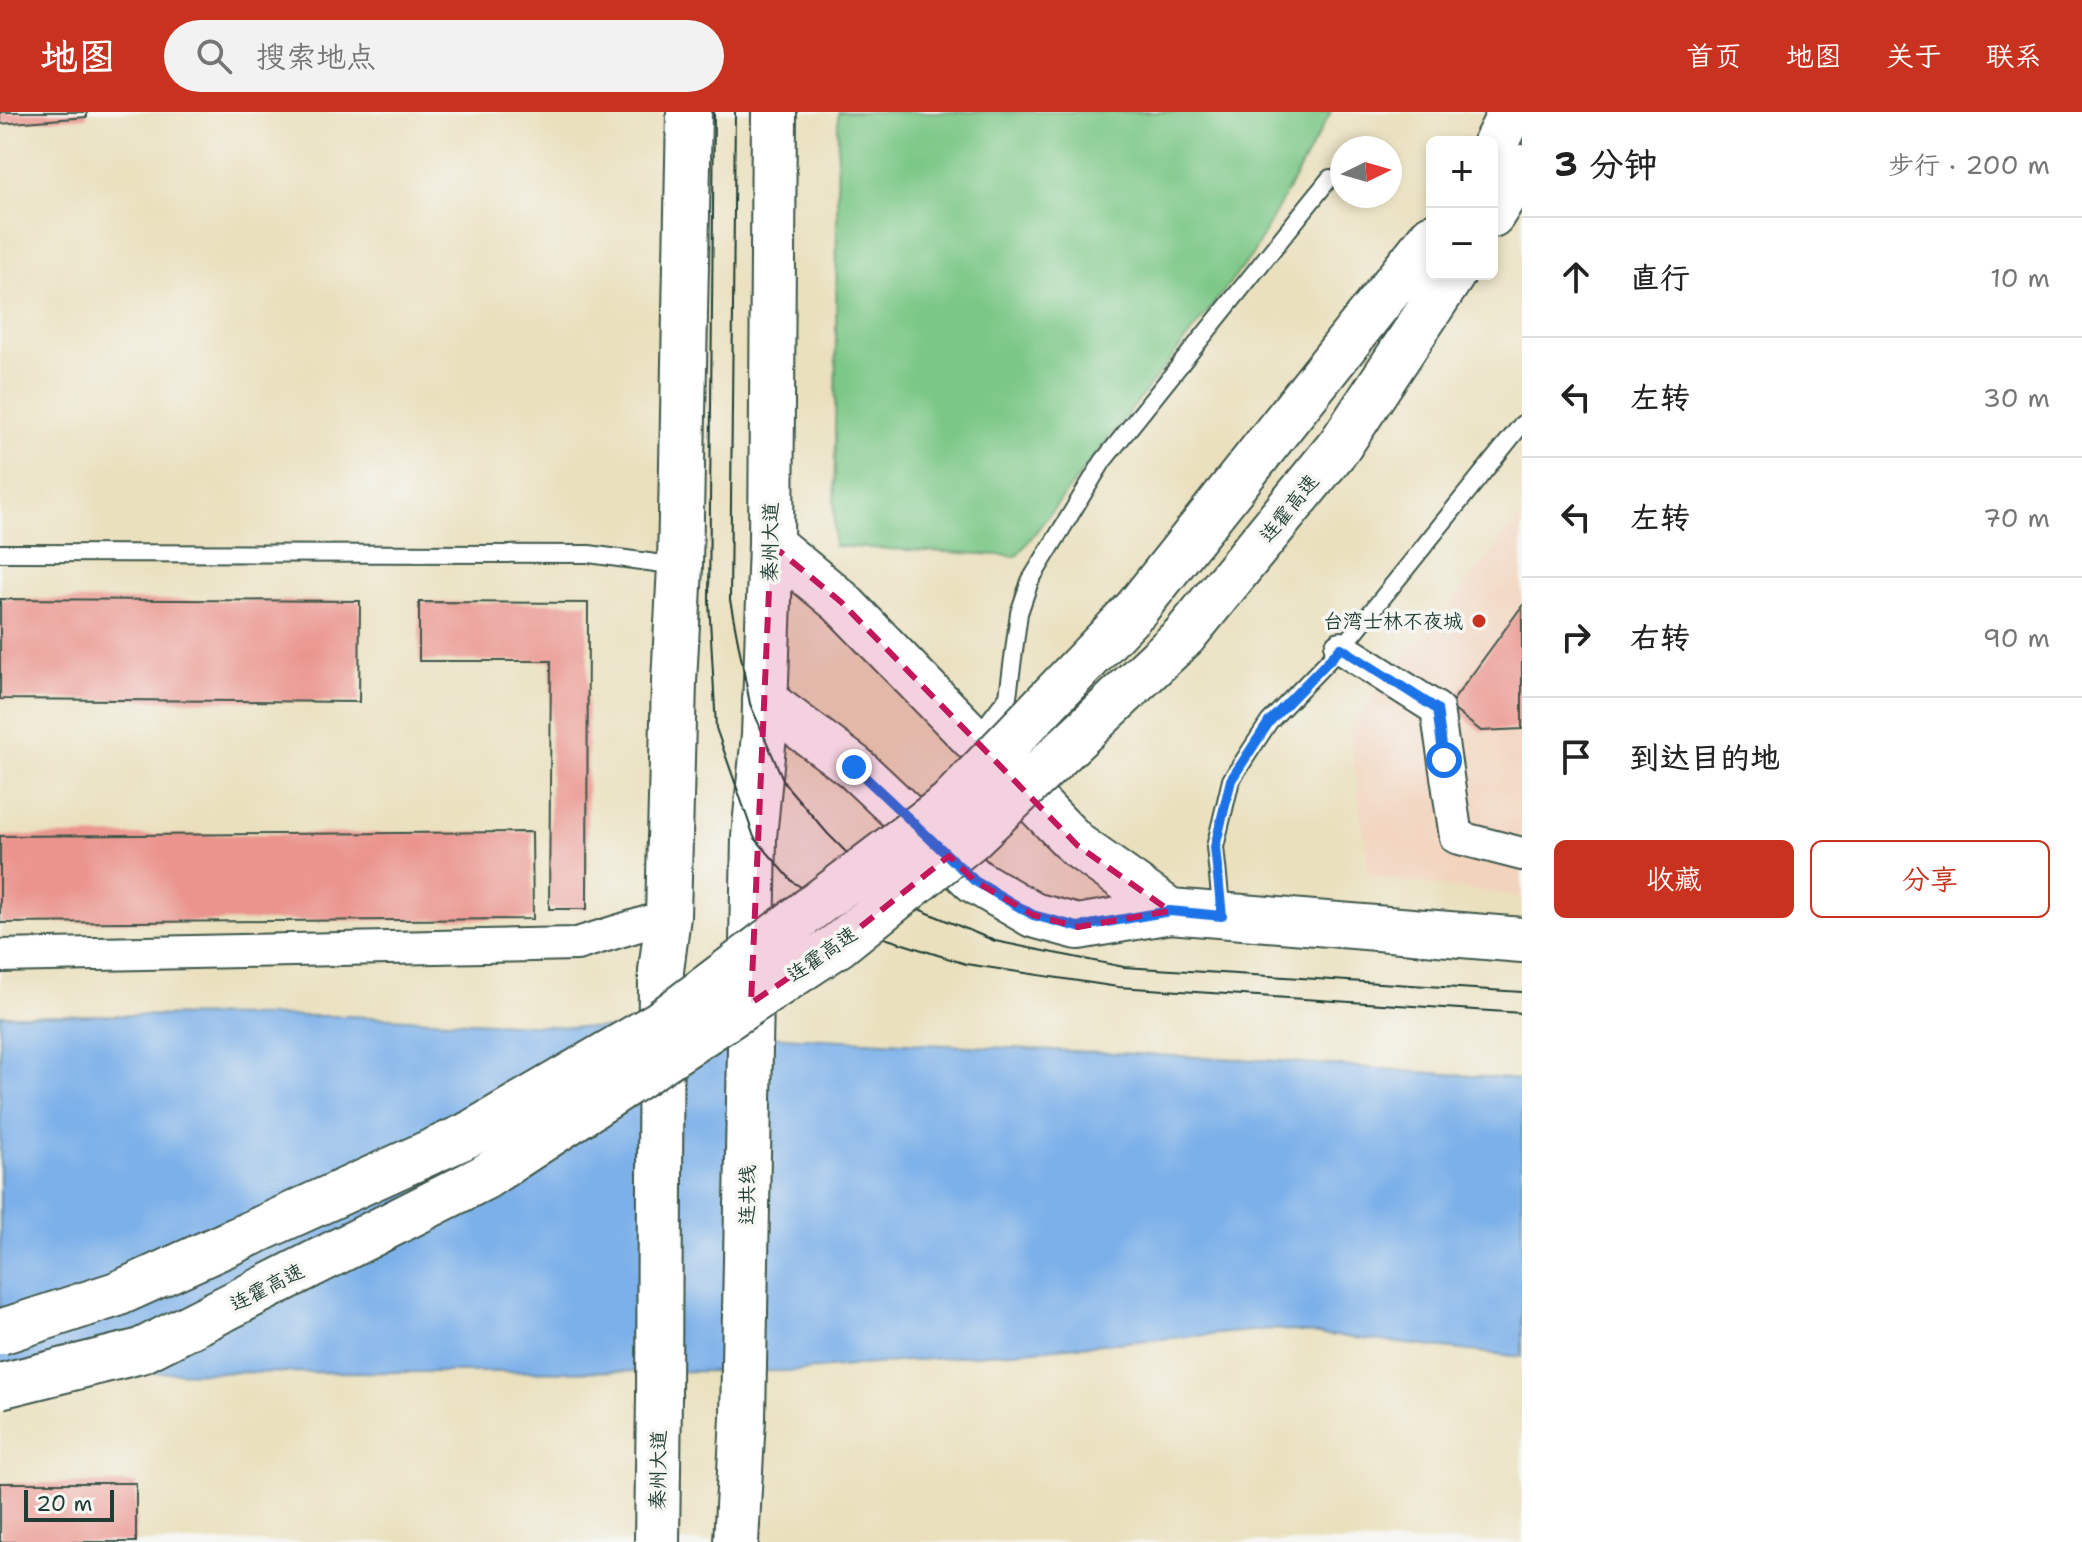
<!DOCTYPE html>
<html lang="zh">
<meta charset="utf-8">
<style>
:root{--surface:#fff;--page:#f2f2f2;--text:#222;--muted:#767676;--line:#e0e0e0;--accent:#c8321e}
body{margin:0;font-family:"Shantell Sans","LXGW WenKai TC",sans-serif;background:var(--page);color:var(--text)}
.controls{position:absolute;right:24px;top:24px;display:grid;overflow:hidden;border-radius:12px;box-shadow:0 4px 12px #0003}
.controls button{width:72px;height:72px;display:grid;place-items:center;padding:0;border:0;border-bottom:2px solid var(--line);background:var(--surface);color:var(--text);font:40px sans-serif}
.compass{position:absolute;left:1330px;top:24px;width:72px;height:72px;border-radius:50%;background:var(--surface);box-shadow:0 4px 12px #0003;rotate:85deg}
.scale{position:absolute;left:24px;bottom:20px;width:90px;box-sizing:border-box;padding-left:8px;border:4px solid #1f3d34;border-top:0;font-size:22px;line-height:28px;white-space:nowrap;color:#1f3d34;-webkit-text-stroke:6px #f6f6f2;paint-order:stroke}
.stop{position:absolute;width:24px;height:24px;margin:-18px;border:6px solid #1a73e8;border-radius:50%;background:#fff}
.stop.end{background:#1a73e8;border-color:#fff;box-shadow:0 2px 8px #0008}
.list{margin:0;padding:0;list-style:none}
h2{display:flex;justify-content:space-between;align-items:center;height:104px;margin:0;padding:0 32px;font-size:34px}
h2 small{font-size:26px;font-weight:400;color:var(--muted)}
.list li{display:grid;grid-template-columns:52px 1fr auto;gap:24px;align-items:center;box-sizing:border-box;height:120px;padding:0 32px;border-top:2px solid var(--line)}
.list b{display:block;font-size:30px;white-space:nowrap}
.list em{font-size:26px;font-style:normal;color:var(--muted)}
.actions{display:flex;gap:16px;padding:24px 32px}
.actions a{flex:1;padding:18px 0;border:2px solid var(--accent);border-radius:12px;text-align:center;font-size:28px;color:var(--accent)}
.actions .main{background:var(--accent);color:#fff}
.icon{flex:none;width:44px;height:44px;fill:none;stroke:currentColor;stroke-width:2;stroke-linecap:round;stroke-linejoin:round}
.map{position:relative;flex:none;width:1522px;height:1430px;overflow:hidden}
header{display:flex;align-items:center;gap:48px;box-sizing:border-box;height:112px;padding:0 40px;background:var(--accent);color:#fff}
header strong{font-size:38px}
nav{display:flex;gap:44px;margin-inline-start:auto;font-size:28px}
.search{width:560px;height:72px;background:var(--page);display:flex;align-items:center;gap:20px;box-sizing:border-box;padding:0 28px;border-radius:44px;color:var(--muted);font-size:30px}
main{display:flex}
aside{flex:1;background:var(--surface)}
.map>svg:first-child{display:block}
.built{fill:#f2d4be}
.green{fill:#7ac786;stroke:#4c825d;stroke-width:2}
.water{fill:#7cb0e9;stroke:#4e768e;stroke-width:2}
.building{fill:#ea948d}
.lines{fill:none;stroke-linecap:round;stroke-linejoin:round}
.lane-casing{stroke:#3d5549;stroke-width:20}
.street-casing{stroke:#3d5549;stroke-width:36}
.secondary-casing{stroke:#3d5549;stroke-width:48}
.highway-casing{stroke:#3d5549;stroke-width:48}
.lane{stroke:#fff;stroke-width:16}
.street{stroke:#fff;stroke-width:32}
.secondary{stroke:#fff;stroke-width:44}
.highway{stroke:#fff;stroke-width:44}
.tram{stroke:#1f3d34;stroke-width:2}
.highway-bridge-casing{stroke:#3d5549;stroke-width:48;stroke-linecap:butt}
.highway-bridge{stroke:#fff;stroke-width:44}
.route{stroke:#1a73e8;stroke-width:10}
.marked{fill:#c2185b;fill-opacity:0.2;stroke:#c2185b;stroke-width:6;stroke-dasharray:16 10;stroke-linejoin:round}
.poi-dot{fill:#c8321e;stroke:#f6f6f2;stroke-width:3}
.labels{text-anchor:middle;stroke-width:7;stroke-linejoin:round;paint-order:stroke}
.street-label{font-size:20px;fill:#1f3d34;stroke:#f6f6f2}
.poi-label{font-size:20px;fill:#1f3d34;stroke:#f6f6f2;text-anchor:end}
</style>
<header>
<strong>地图</strong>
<div class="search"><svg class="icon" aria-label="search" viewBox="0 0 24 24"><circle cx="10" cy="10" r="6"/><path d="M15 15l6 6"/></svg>搜索地点</div>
<nav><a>首页</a><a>地图</a><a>关于</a><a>联系</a></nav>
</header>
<main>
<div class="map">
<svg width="1522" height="1430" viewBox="0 0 1522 1430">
<rect width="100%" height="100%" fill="#f6f6f2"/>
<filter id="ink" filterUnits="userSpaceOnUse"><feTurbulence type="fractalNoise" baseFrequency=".0125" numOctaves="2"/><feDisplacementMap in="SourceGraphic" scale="16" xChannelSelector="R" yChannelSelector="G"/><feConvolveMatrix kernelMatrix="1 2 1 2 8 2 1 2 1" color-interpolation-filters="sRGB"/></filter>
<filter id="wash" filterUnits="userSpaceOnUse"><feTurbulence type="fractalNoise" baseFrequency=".006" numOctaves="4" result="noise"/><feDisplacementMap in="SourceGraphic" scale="32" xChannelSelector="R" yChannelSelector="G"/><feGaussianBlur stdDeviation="1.8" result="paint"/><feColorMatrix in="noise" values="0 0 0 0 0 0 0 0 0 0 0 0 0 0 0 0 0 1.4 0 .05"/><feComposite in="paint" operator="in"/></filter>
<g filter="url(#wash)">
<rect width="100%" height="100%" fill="#eae0bd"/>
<path class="built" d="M1522,404V785L1369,764L1349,614Z"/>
<path class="green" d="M838,0H1331L1252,143L1017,444L834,434Z"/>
<path class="water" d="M0,903L348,904L1280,949L1522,968V1245L1274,1217L793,1259L0,1261Z"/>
<g id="blocks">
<path class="building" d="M0,0H87V5L0,12Z
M0,487L360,489L359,590L0,587Z
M419,490L588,491L587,797H549L551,549H419Z
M1522,494V617L1481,619L1449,594Z
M532,720L533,807L0,811V724Z
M0,1371H136V1430H0Z"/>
</g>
</g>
<g filter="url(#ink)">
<use href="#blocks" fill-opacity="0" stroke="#3d5549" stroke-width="2"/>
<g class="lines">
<defs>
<path id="lane" d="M0,441L589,442L678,454
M976,626L1008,584L1019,501L1030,469L1103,349L1330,66
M1222,803L1215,735L1231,668L1269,610L1351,525L1522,312"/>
<path id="street" d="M1341,536L1437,597L1456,725L1522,742
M0,844L577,832L668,804"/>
<path id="secondary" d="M771,432L841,490L1078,734L1170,799
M765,589L854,655L975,769L1033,803L1078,815L1170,799L1522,828"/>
<path id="highway" d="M1492,38L1511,0
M1492,103L1522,55
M1137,496L1432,124
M1184,524L1340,333L1453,162
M657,1430L659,1285L661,859L668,804L674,570L680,454L689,0
M736,1430L743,1306L754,725L764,623L771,432L774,0"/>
</defs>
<use href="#lane" class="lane-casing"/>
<use href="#street" class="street-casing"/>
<use href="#secondary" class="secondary-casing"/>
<use href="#highway" class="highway-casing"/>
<use href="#lane" class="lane"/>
<use href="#street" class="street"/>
<use href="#secondary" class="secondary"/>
<use href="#highway" class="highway"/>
<path class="tram" d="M714,0L709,489L716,616L754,725L793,770L878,824L966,852L1118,875L1522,901
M735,0L730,488L750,592L785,672L828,722L867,761L921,798L995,829L1124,855L1522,880"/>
<defs>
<path id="highway-bridge" d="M0,1220L117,1182L468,1023L660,911L949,692L1137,496
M0,1274L141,1239L485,1065L838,833L970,727L1184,524"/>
</defs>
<use href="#highway-bridge" class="highway-bridge-casing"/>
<use href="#highway-bridge" class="highway-bridge"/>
</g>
</g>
<g class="lines" filter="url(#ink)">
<path class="route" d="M854,655L975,769L1033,803L1078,815L1170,799L1222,804L1215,735L1231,668L1269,610L1341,536L1437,597L1444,648"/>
</g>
<path class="marked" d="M771,432L841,490L1078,734L1170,799L1078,815L1033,803L975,769L949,744L838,833L751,891Z"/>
<circle class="poi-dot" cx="1479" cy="509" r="8"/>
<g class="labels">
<g class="street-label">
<text transform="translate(1289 396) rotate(-51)" y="7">连霍高速</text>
<text transform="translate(770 430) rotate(-89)" y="7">秦州大道</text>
<text transform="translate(822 842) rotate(-35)" y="7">连霍高速</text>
<text transform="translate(747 1083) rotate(-89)" y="7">连共线</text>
<text transform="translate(267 1175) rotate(-27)" y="7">连霍高速</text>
<text transform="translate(658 1358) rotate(-89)" y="7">秦州大道</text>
</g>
<g class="poi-label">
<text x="1463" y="516">台湾士林不夜城</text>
</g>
</g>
</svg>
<div class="controls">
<button>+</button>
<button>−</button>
</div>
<svg class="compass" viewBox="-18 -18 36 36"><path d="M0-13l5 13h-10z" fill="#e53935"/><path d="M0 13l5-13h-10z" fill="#767676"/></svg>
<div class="scale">20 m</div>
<div class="stop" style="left:1444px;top:648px"></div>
<div class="stop end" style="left:854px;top:655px"></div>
</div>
<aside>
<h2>3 分钟<small>步行 · 200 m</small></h2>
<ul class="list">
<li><svg class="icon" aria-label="ahead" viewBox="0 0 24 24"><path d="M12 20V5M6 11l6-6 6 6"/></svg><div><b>直行</b></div><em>10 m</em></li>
<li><svg class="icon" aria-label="left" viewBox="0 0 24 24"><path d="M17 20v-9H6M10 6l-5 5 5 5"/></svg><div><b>左转</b></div><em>30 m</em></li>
<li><svg class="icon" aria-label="left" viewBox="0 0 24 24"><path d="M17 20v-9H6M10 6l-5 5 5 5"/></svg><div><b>左转</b></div><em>70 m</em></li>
<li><svg class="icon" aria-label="right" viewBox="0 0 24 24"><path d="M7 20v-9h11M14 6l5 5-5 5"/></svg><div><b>右转</b></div><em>90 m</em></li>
<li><svg class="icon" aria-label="arrive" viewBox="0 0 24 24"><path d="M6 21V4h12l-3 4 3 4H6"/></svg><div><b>到达目的地</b></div></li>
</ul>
<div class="actions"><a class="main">收藏</a><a>分享</a></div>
</aside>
</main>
